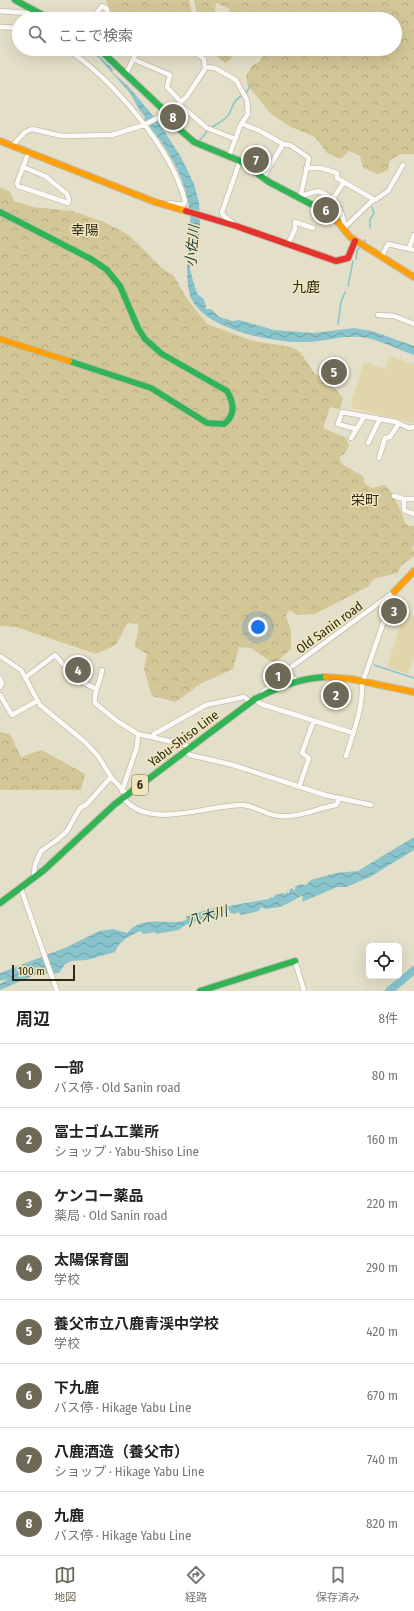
<!DOCTYPE html>
<html lang="ja">
<meta charset="utf-8">
<style>
:root{--surface:#fff;--page:#f6f6f6;--text:#222;--muted:#767676;--line:#e0e0e0;--accent:#6e6956}
body{margin:0;font-family:"Fira Sans Condensed","Noto Sans JP",sans-serif;background:var(--page);color:var(--text)}
.controls{position:absolute;right:12px;bottom:12px;display:grid;overflow:hidden;border-radius:6px;box-shadow:0 4px 16px #0002}
.controls button{width:36px;height:36px;display:grid;place-items:center;padding:0;border:0;border-bottom:1px solid var(--line);background:var(--surface);color:var(--text);font:20px sans-serif}
.scale{position:absolute;left:12px;bottom:10px;width:63px;box-sizing:border-box;padding-left:4px;border:2px solid #2e2a19;border-top:0;font-size:11px;line-height:14px;white-space:nowrap;color:#2e2a19;-webkit-text-stroke:3px #f1e6bb;paint-order:stroke}
.you{position:absolute;left:258px;top:627px;width:14px;height:14px;margin:-10px;border:3px solid #fff;border-radius:50%;background:#1a73e8;box-shadow:0 0 0 6px #1a73e833}
.badge{display:grid;place-items:center;width:26px;height:26px;border-radius:50%;background:var(--accent);color:#fff;font-size:13px;font-weight:700}
.pin{position:absolute;translate:-50% -50%;border:2px solid #fff;box-shadow:0 1px 4px #0006}
.list{margin:0;padding:0;list-style:none}
h2{display:flex;justify-content:space-between;align-items:center;height:52px;margin:0;padding:0 16px;font-size:17px}
h2 small{font-size:13px;font-weight:400;color:var(--muted)}
.list li{display:grid;grid-template-columns:26px 1fr auto;gap:12px;align-items:center;box-sizing:border-box;height:64px;padding:0 16px;border-top:1px solid var(--line)}
.list b{display:block;font-size:15px;white-space:nowrap}
.list p{margin:0;font-size:13px;white-space:nowrap;color:var(--muted)}
.list em{font-size:13px;font-style:normal;color:var(--muted)}
.icon{flex:none;width:22px;height:22px;fill:none;stroke:currentColor;stroke-width:2;stroke-linecap:round;stroke-linejoin:round}
.map{position:relative;flex:none;width:414px;height:991px;overflow:hidden}
.search{position:absolute;background:var(--surface);box-shadow:0 4px 16px #0002;left:12px;right:12px;top:12px;height:44px;display:flex;align-items:center;gap:10px;box-sizing:border-box;padding:0 14px;border-radius:22px;color:var(--muted);font-size:15px}
.sheet{height:564px;background:var(--surface)}
nav{display:flex;justify-content:space-around;align-items:center;box-sizing:border-box;height:56px;border-top:1px solid var(--line);background:var(--surface);font-size:11px;color:var(--muted)}
nav a{display:grid;justify-items:center;gap:2px}
nav .on{color:var(--accent)}
.map>svg:first-child{display:block}
.forest{fill:url(#forest-crowns)}
.pitch{fill:#e1d6ab}
.water{fill:url(#water-waves)}
.lines{fill:none;stroke-linecap:round;stroke-linejoin:round}
.stream{stroke:#89c4cc;stroke-width:1.5}
.river{stroke:#89c4cc;stroke-width:8}
.street-casing{stroke:#c2bdab;stroke-width:6}
.fast-casing{stroke:#c2bdab;stroke-width:8}
.slow-casing{stroke:#c2bdab;stroke-width:8}
.jam-casing{stroke:#c2bdab;stroke-width:8}
.street{stroke:#fbfaf7;stroke-width:4.5}
.fast{stroke:#30b455;stroke-width:6}
.slow{stroke:#ff9f0a;stroke-width:6}
.jam{stroke:#e5322d;stroke-width:6}
.labels{text-anchor:middle;stroke-width:3;stroke-linejoin:round;paint-order:stroke}
.shield{fill:#f1e6bb;stroke:#68624a;stroke-width:1}
.shield-label{font-size:12px;font-weight:bold;fill:#2e2a19}
.street-label{font-size:13px;fill:#2e2a19;stroke:#f1e6bb}
.neighbourhood-label{font-size:14px;fill:#2e2a19;stroke:#f1e6bb}
.water-label{font-size:14px;font-style:italic;fill:#1c444d;stroke:#f1e6bb}
</style>
<div class="map">
<svg width="414" height="991" viewBox="0 0 414 991">
<defs>
<pattern id="forest-crowns" width="20" height="18" patternUnits="userSpaceOnUse"><rect width="20" height="18" fill="#d3c798"/><path d="M2 6a3 3 0 1 1 6 0M12 15a3 3 0 1 1 6 0" fill="none" stroke="#b5ab82"/></pattern>
<pattern id="water-waves" width="16" height="10" patternUnits="userSpaceOnUse"><rect width="16" height="10" fill="#89c4cc"/><path d="M0 5q4-4 8 0t8 0" fill="none" stroke="#709fa5"/></pattern>
</defs>
<rect width="100%" height="100%" fill="#e4dfc8"/>
<path class="forest" d="M106,0H189L192,13V19H122L110,11Z
M194,0H414V154H401L390,160L388,170L378,174L363,168L360,156L349,151L341,159L327,153L315,137L291,127L271,114L248,86L246,76L252,66L260,61L263,55L271,49H395V19H224L230,9L216,3L214,18L199,19L197,16Z
M214,49H238L229,61L225,63L217,57Z
M0,187L10,192L14,201L33,207L72,211L104,222L129,235L163,269L174,276L185,296L207,324L253,341L292,347L300,352L315,374L331,383L343,398L340,409L330,407L323,428L346,438L349,446L345,453L339,458L342,464L363,476L365,484L372,488L384,485C393,490 402,513 405,523L408,526H414V545L412,549L414,551V556L401,566L397,573L373,579L369,586L315,614L296,615L290,610L286,616L291,631V649L274,664L251,648L239,647L233,669L200,684L176,702L152,696L144,669L147,654L135,647C135,639 140,633 138,624L129,623L127,624L116,645L96,654L16,627L0,626Z
M0,732L10,734L21,757L42,750L85,774L81,790H0Z"/>
<path class="pitch" d="M390,356L414,364V423L353,408L351,402L364,362L385,369Z
M404,612L414,616V656L408,674L387,667Z"/>
<path class="water" d="M80,49L97,54L113,69L112,72L128,86L159,123L181,157L194,184L199,203L200,223L198,249L194,243C184,257 193,282 198,295C204,297 206,303 206,309H211L219,317L233,321L239,320L274,330L313,333L354,328L372,331L414,346V355C398,350 376,338 360,337C341,335 324,342 305,342C274,343 205,330 191,298C185,282 187,255 190,238H192L193,235L188,231C189,226 191,222 190,216C188,181 167,146 144,120L145,117L140,111L130,93L98,57Z
M414,837V850L370,877L346,887H337L302,902L303,896H301L291,902L280,907L265,909L261,907L259,911L241,915L238,912L236,914L230,913L229,910L224,911L208,919L197,920L191,924L185,925L179,930L156,934L155,932L143,934L141,931C129,936 120,940 115,952L87,960L71,961L65,964L59,973L35,975L0,990V984L8,979L0,981V973L67,947L99,931L113,929L127,933C145,912 174,928 187,919L185,917L211,909L269,899L271,897L273,898L275,895L283,893L286,894L287,892L289,893L290,889L292,888L295,891V887L300,884L306,885L311,880L336,873L358,871Z"/>
<g class="lines">
<path class="stream" d="M246,94L251,83
M211,128C216,124 226,120 229,114C233,106 234,99 243,95
M200,140L208,130
M370,228V219L374,213L372,207
M364,242L365,240
M356,259L357,250L361,246
M348,286L353,261
M338,324L341,302L345,292
M374,665L414,678"/>
<path class="river" d="M197,917L222,910
M389,991L414,970"/>
<defs>
<path id="street" d="M0,11L40,14
M92,19L102,6L107,9V19
M0,27L19,28
M67,49C113,80 171,147 185,201L183,205L170,203L167,206
M133,59L170,75L167,87L181,102
M206,67L215,68L236,80L247,100L248,114L240,126L229,156
M126,74L138,49
M179,104L207,128L235,139
M168,116L187,96L205,69L204,59L190,49
M242,124L258,130L283,144L263,178
M283,144L290,145L309,158L300,198
M13,145L25,132L32,129L62,136L112,135L144,125L167,113
M23,167L45,176L67,194L69,200L68,203L18,186L17,183L29,151
M306,168H321L337,173V178L375,200L388,191L403,165
M301,196L318,191C337,197 342,210 345,227L343,229
M332,200L344,182
M236,226L223,215L222,212L240,161
M345,227L373,200
M288,244L295,229V222L313,228
M409,248L414,235
M382,256L388,244L414,250
M378,315L394,316L414,324
M356,429L338,424L342,412L396,422L409,428L414,427
M351,438L364,417
M368,443L380,419
M379,458L385,438L390,437L399,423
M394,496L404,499
M414,499H404V510L406,511L414,514
M0,656L21,670L40,705L85,742L98,756L111,777L127,795
M290,668V674L295,680
M102,670C101,682 93,691 95,703L117,721L138,734L186,745L189,748L187,753L190,755L233,765L325,795L371,805
M26,677L55,655L76,679L96,689
M0,678L2,683L0,687
M262,693L290,668L394,592
M0,695L12,715L37,701
M257,698L255,699L261,704L353,733
M152,737L154,734L206,705L244,697L251,702
M346,756C353,733 363,709 362,684L394,592
M299,787L309,758L302,753L314,720
M122,791L137,747L138,734
M123,798C151,831 205,805 242,805C254,805 268,816 280,816C298,818 318,808 336,805L338,801L337,797
M36,876L34,874L35,865L41,851L57,840L67,831L80,808L87,804L111,777
M21,889L57,991
M295,961L304,991"/>
<path id="fast" d="M15,0L50,19
M99,49L167,113L178,128L194,142L240,161L269,182L328,213L338,222
M0,212L91,259L106,269L120,286L138,328L145,339L162,354L227,391C234,403 236,415 224,424L207,423L151,388L69,361
M0,903L44,870L115,804L255,699C278,687 300,678 326,677
M200,991L295,961"/>
<path id="slow" d="M0,141L155,202L186,211
M338,222L350,237L414,277
M0,339L69,361
M394,592L414,571
M326,677L351,679L414,692"/>
<path id="jam" d="M186,211L236,226L336,261L348,258L355,241"/>
</defs>
<use href="#street" class="street-casing"/>
<use href="#fast" class="fast-casing"/>
<use href="#slow" class="slow-casing"/>
<use href="#jam" class="jam-casing"/>
<use href="#street" class="street"/>
<use href="#fast" class="fast"/>
<use href="#slow" class="slow"/>
<use href="#jam" class="jam"/>
</g>
<g class="labels">
<rect class="shield" x="132" y="775" width="16" height="20" rx="3"/>
<g class="shield-label">
<text x="140" y="789">6</text>
</g>
<g class="street-label">
<text transform="translate(329 627) rotate(-36)" y="5">Old Sanin road</text>
<text transform="translate(183 738) rotate(-37)" y="5">Yabu-Shiso Line</text>
</g>
<g class="neighbourhood-label">
<text x="85" y="235">幸陽</text>
<text x="306" y="292">九鹿</text>
<text x="365" y="505">栄町</text>
</g>
<g class="water-label">
<text transform="translate(192 246) rotate(-85)" y="5">小佐川</text>
<text transform="translate(207 916) rotate(-16)" y="5">八木川</text>
</g>
</g>
</svg>
<div class="controls">
<button><svg class="icon" aria-label="locate" viewBox="0 0 24 24"><circle cx="12" cy="12" r="6"/><path d="M12 2v4M12 18v4M2 12h4M18 12h4"/></svg></button>
</div>
<div class="scale">100 m</div>
<div class="you"></div>
<div class="pin badge" style="left:278px;top:676px">1</div>
<div class="pin badge" style="left:336px;top:695px">2</div>
<div class="pin badge" style="left:394px;top:611px">3</div>
<div class="pin badge" style="left:78px;top:670px">4</div>
<div class="pin badge" style="left:334px;top:372px">5</div>
<div class="pin badge" style="left:326px;top:210px">6</div>
<div class="pin badge" style="left:256px;top:160px">7</div>
<div class="pin badge" style="left:173px;top:117px">8</div>
<div class="search"><svg class="icon" aria-label="search" viewBox="0 0 24 24"><circle cx="10" cy="10" r="6"/><path d="M15 15l6 6"/></svg>ここで検索</div>
</div>
<section class="sheet">
<h2>周辺<small>8件</small></h2>
<ul class="list">
<li><span class="badge">1</span><div><b>一部</b><p>バス停 · Old Sanin road</p></div><em>80 m</em></li>
<li><span class="badge">2</span><div><b>冨士ゴム工業所</b><p>ショップ · Yabu-Shiso Line</p></div><em>160 m</em></li>
<li><span class="badge">3</span><div><b>ケンコー薬品</b><p>薬局 · Old Sanin road</p></div><em>220 m</em></li>
<li><span class="badge">4</span><div><b>太陽保育園</b><p>学校</p></div><em>290 m</em></li>
<li><span class="badge">5</span><div><b>養父市立八鹿青渓中学校</b><p>学校</p></div><em>420 m</em></li>
<li><span class="badge">6</span><div><b>下九鹿</b><p>バス停 · Hikage Yabu Line</p></div><em>670 m</em></li>
<li><span class="badge">7</span><div><b>八鹿酒造（養父市）</b><p>ショップ · Hikage Yabu Line</p></div><em>740 m</em></li>
<li><span class="badge">8</span><div><b>九鹿</b><p>バス停 · Hikage Yabu Line</p></div><em>820 m</em></li>
</ul>
</section>
<nav>
<a class="on"><svg class="icon" aria-label="map" viewBox="0 0 24 24"><path d="M3 6l6-2 6 2 6-2v14l-6 2-6-2-6 2zM9 4v14M15 6v14"/></svg>地図</a>
<a><svg class="icon" aria-label="directions" viewBox="0 0 24 24"><path d="M12 3l9 9-9 9-9-9zM9 14v-3h6M13 9l2 2-2 2"/></svg>経路</a>
<a><svg class="icon" aria-label="saved" viewBox="0 0 24 24"><path d="M7 4h10v16l-5-4-5 4z"/></svg>保存済み</a>
</nav>
